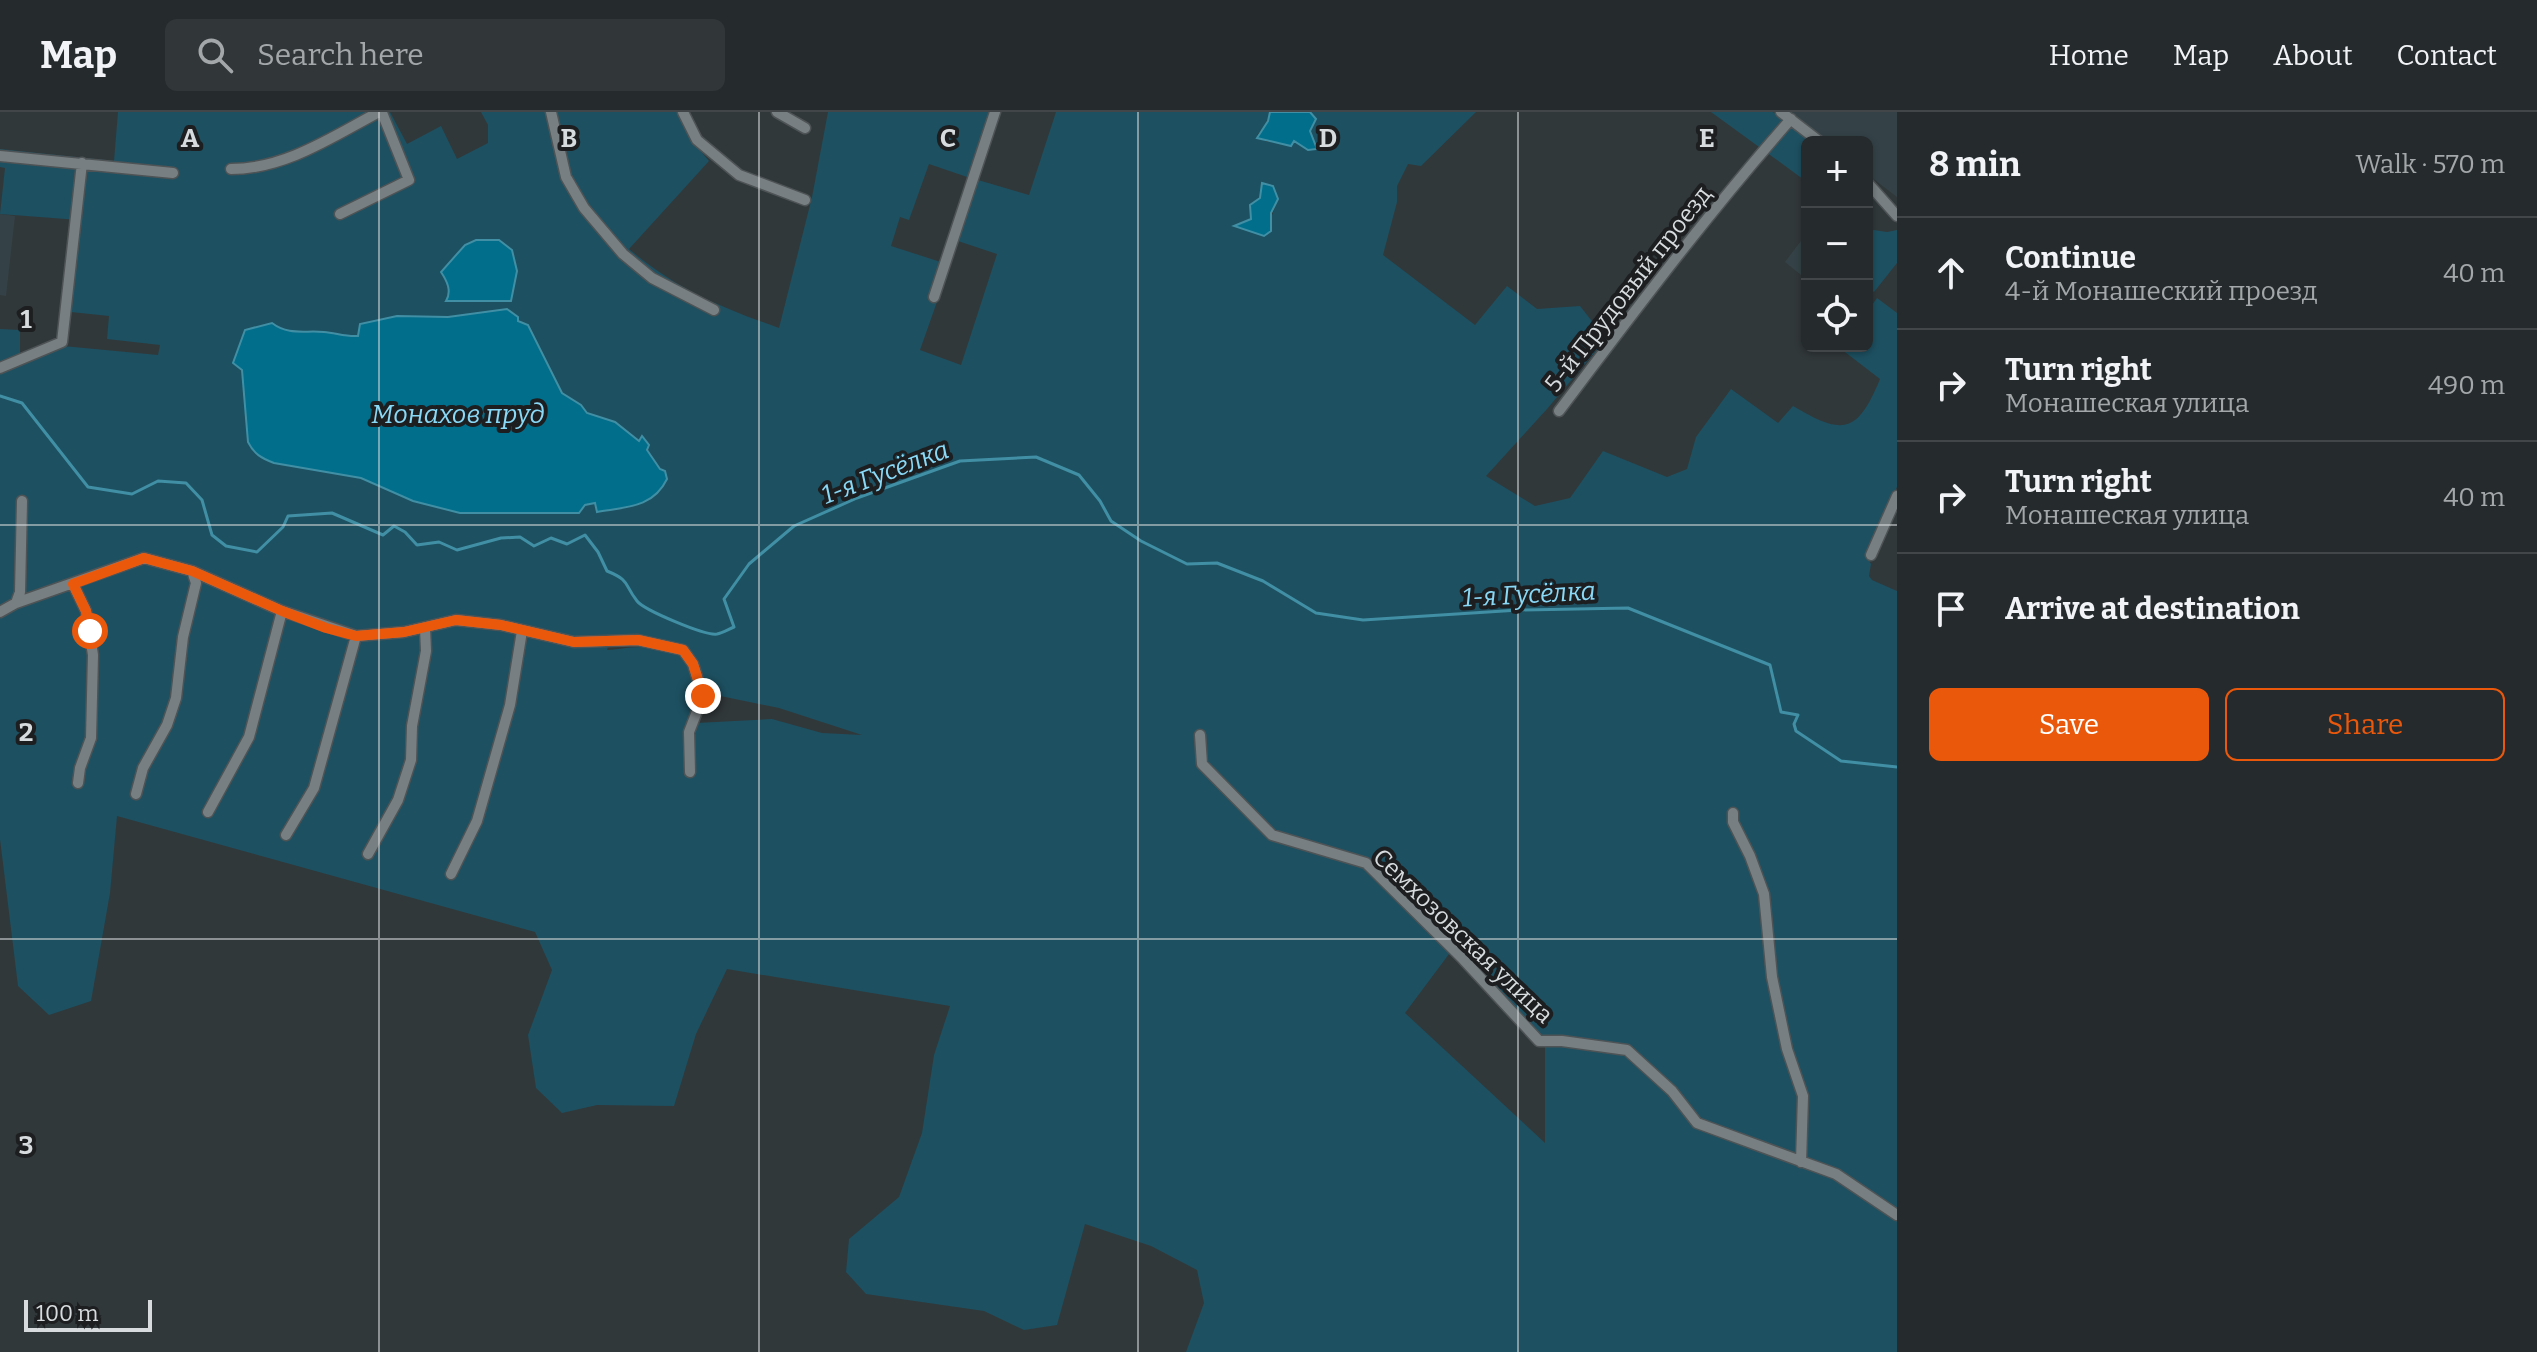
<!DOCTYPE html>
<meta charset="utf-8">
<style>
:root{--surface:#252a2c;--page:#313638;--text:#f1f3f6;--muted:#a3a7a9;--line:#424648;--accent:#ea580c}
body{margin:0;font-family:Bitter,serif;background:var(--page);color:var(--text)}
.controls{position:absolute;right:24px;top:24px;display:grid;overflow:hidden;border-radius:12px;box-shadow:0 2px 6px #0004}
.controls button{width:72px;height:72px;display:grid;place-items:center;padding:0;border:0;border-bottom:2px solid var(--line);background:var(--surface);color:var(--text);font:40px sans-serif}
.scale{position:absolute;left:24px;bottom:20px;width:128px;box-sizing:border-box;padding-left:8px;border:4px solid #d7dbdd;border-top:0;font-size:22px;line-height:28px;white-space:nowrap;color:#d7dbdd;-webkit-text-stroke:6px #1c1e20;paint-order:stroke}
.stop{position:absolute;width:24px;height:24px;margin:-18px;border:6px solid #ea580c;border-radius:50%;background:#fff}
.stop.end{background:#ea580c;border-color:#fff;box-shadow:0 2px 8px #0008}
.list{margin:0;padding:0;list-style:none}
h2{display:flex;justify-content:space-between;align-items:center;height:104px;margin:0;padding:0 32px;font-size:34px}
h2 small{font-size:26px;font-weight:400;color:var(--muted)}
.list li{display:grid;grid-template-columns:52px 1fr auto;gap:24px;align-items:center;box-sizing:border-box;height:112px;padding:0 32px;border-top:2px solid var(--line)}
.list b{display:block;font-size:30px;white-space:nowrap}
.list p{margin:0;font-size:26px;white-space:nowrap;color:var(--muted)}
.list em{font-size:26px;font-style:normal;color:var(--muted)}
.actions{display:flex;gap:16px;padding:24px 32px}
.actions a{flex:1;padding:18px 0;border:2px solid var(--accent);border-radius:12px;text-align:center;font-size:28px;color:var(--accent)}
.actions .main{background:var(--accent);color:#fff}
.icon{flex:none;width:44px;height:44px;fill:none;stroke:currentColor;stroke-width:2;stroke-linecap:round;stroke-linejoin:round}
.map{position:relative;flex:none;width:1897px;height:1240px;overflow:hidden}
header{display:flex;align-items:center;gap:48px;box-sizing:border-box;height:112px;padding:0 40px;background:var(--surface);border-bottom:2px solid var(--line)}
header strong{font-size:38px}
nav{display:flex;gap:44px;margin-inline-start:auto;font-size:28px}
.search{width:560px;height:72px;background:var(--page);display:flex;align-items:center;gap:20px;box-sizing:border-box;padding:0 28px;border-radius:12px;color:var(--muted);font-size:30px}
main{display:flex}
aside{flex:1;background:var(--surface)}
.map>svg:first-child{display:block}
.built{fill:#344247}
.green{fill:#1d5061;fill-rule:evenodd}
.water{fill:#016e8b;stroke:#418fa4;stroke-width:2}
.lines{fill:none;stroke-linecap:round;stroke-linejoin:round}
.stream{stroke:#418fa4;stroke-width:3}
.minor-casing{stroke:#4e5456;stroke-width:13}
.minor{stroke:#787f82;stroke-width:10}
.route{stroke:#ea580c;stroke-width:10}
.grid{fill:none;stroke:#d7dbdd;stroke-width:2;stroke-opacity:0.55}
.labels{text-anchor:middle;stroke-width:8;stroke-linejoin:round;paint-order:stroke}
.street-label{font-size:24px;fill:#d7dbdd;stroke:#1c1e20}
.water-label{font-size:26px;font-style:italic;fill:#89d8f6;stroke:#1c1e20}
.grid-label{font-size:26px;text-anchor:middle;font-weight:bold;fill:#d7dbdd;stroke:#1c1e20;stroke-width:8;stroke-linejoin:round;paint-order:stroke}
</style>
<header>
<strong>Map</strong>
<div class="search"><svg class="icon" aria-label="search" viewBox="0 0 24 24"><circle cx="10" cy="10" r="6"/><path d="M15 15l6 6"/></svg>Search here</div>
<nav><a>Home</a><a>Map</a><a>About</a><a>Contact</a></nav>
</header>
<main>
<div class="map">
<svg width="1897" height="1240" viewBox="0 0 1897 1240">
<rect width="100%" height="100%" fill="#31383a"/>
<path class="built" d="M1787,0H1897V85L1867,62V30H1826Z
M0,102L15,104L6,184L0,183Z
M1807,121V165L1806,167L1785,150Z"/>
<path class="green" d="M118,0H390L407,32L441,14L457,47L488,31V13L481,0H677L694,31L709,49L629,137C678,178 720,195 779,216L812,85L828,0H991L970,66L929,52L909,108L900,105L891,134L950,153L920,238L961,253L997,142L958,129L978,68L1029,83L1056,0H1270L1265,14L1257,23L1267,30L1294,29L1313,38L1316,37L1310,19L1316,7L1310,0H1476L1421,54L1408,52L1397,74V90L1383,143L1475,213L1507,174L1537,197L1580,194L1606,227L1547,297L1486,364L1535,394L1570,386L1603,339L1667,365L1687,357L1696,325L1731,277L1778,311L1793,294C1842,323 1857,323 1880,267L1841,237L1843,234H1867V200L1877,186L1897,201V375L1865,442L1871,452L1869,464L1872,468L1897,479V1240H1186L1204,1191L1197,1158L1151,1134L1085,1112L1057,1213L1024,1218L984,1199L866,1182L846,1160L849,1127L899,1085L922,1021L934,943L950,894L727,857L696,922L674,994L597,993L562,1001L536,976L528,923L552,858L535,820L117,704L110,781L91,889L49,903L18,874L0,727V262L63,234L158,243L160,233L107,227L109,204L71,200L79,108L0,102L5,56L0,55V37L114,49ZM1262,72L1273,74L1278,87L1264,124L1235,114L1251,107L1260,86ZM476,128L447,189C451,178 448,169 442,160L465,133ZM611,526L686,535L698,548L706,581L779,596L862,623L822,621L772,607L696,611C694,599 694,563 690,554C677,526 631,536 607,538ZM1452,838L1545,931V1031L1405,901Z
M1711,0H1773L1811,30H1807V70Z
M1867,117L1887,120L1897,118V151L1874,180L1867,175Z
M0,217L20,218V242L0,251Z"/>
<path class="water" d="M1270,0H1310L1316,7L1310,19L1317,37L1308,38L1294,29L1291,34L1257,26L1268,9Z
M1262,71L1273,74L1278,87L1271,101V119L1264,124L1234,114L1251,107L1250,93L1260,86Z
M476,128H499L512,138L517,159L511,189H446C452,179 447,169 441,160L465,133Z
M507,197L518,205V209L528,213L562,281L581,293L587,301L615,310L639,329L642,324L649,333L647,338L660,357L665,359L667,367C653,396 626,395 597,400L595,391L585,393L579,401H460L413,389L361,366L274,351C261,346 254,342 248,330L242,258L233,251L245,218L272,211C289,224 305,218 324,220C336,221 346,225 358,224L360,212L397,204L448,205Z"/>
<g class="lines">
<path class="stream" d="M0,284L22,291L88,375L132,382L158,369L186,371L202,388L212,423L226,434L257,440L283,415L288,404L332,401L383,423L394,414L405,420L417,433L439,430L457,438L501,426L520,425L534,434L551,426L567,432L585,423L598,440L607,459C631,469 623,471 637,489C644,498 705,524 717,522C722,521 729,517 734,515L724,487L749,452L794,414L857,386L960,349L1036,345L1079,363L1100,389L1111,409L1141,429L1187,452L1217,451L1263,469L1316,501L1363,508L1519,498L1628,496L1770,553L1781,600L1798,603L1794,612L1796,619L1841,649L1897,655"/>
<defs>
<path id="minor" d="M551,0L566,65L584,96L623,142L652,166L714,198
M683,0L697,28L739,63L805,88
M777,0L805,16
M1781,0L1820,30
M0,44L173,61
M231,57C285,57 332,25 379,0
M1867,70L1897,104
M340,102L409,68L383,3L379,0
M934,185L995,0
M0,256L62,230L82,51
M1559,299C1634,200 1708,101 1791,7
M1871,443L1897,384
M73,472L86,499L93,543L91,626L80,656L78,671
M16,491L20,480L22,389
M0,500L16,491L144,446L192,459L282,499L356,524L404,520L456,508L501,513L574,530L638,528L683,538L693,552L703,584L689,620L690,660
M1200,623L1202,652L1272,723L1366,751L1463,847L1539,929H1562L1627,938L1672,979L1697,1011L1836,1062L1897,1103
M136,682L143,656L167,613L176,586L183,525L196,471L192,459
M208,700L249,625L282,499
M1733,701V710L1750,744L1764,782L1772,865L1787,937L1803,984L1801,1050
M286,723L314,676L356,524
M368,742L398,688L411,648L412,614L426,539L425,516
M451,762L477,709L510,593L522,519"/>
</defs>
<use href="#minor" class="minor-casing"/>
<use href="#minor" class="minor"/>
</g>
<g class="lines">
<path class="route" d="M90,519L86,499L73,472L144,446L192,459L282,499L326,516L356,524L404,520L456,508L501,513L574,530L638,528L683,538L693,552L703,584"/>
</g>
<path class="grid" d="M379,0V1240M759,0V1240M1138,0V1240M1518,0V1240M0,413H1897M0,827H1897"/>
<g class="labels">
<g class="street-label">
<text transform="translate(1628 177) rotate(-52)" y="8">5-й Прудовый проезд</text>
<text transform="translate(1463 824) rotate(44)" y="8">Семхозовская улица</text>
</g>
<g class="water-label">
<text x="458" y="311">Монахов пруд</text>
<text transform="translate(885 360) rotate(-21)" y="9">1-я Гусёлка</text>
<text transform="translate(1529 482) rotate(-3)" y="9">1-я Гусёлка</text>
</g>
</g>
<g class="grid-label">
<text x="190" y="35">A</text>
<text x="569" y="35">B</text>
<text x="948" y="35">C</text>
<text x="1328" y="35">D</text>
<text x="1707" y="35">E</text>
<text x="26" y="216">1</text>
<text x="26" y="629">2</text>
<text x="26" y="1042">3</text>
</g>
</svg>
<div class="controls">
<button>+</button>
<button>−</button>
<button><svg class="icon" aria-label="locate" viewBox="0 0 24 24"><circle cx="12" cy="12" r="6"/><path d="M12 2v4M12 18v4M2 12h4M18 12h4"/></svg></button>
</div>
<div class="scale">100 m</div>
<div class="stop" style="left:90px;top:519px"></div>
<div class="stop end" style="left:703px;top:584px"></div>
</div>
<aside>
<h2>8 min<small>Walk · 570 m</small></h2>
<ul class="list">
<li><svg class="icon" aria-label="ahead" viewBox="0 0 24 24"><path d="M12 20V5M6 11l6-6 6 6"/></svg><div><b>Continue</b><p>4-й Монашеский проезд</p></div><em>40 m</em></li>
<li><svg class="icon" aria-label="right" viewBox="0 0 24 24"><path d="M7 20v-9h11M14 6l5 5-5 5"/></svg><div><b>Turn right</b><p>Монашеская улица</p></div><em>490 m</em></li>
<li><svg class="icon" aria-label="right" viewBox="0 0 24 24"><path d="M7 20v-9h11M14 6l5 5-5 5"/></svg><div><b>Turn right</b><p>Монашеская улица</p></div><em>40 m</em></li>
<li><svg class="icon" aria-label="arrive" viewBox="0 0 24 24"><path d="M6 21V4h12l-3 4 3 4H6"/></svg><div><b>Arrive at destination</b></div></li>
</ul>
<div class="actions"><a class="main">Save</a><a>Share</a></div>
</aside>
</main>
